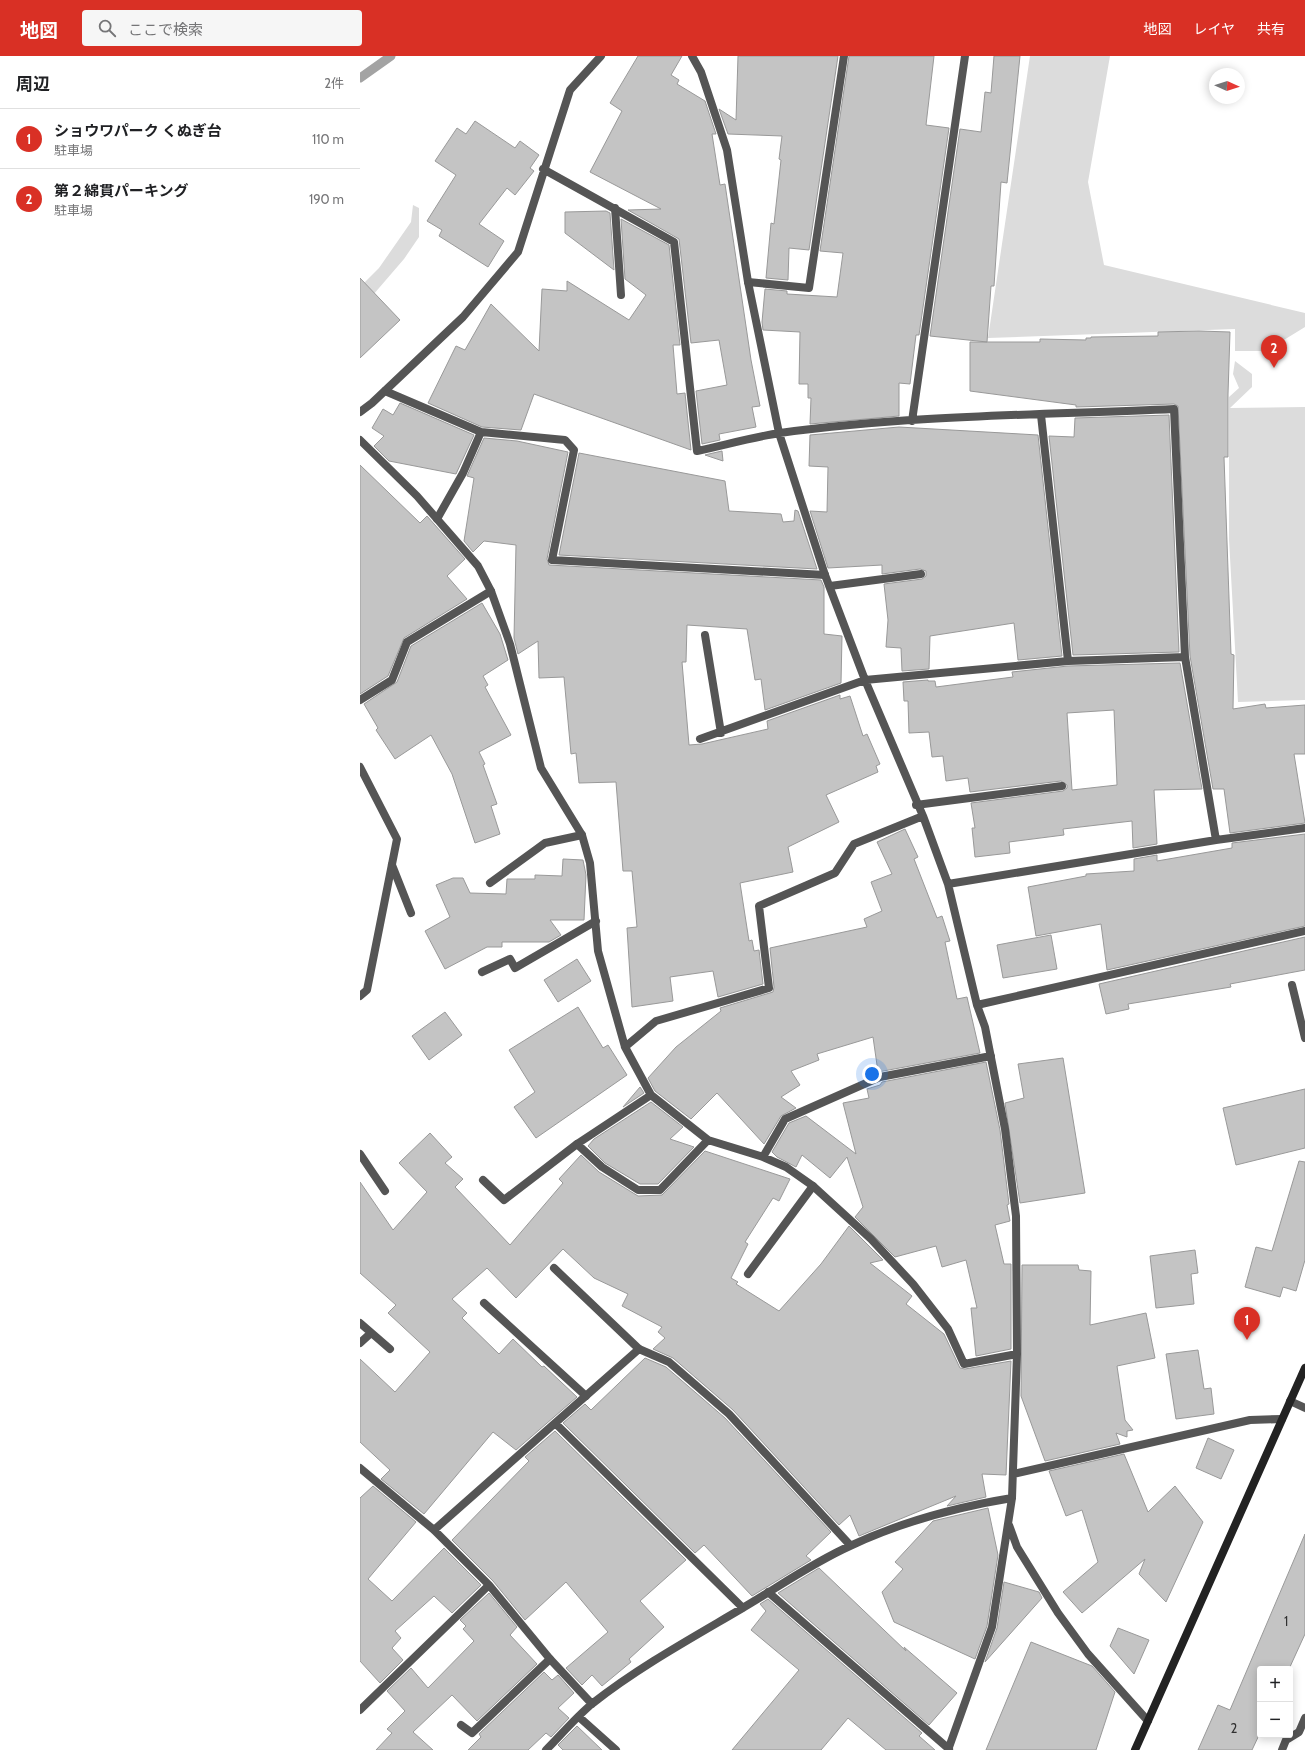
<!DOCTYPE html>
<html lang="ja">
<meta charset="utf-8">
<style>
:root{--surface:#fff;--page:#f6f6f6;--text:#202124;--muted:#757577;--line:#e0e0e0;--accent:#d93025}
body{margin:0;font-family:Cabin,"Noto Sans JP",sans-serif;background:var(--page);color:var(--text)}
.controls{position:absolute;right:12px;bottom:12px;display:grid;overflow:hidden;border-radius:4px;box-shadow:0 2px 10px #0003}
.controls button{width:36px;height:36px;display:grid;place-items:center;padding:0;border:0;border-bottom:1px solid var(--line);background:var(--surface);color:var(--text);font:20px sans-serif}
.compass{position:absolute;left:849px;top:12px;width:36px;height:36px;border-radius:50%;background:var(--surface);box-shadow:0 2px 10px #0003;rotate:93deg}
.you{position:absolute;left:512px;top:1018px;width:14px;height:14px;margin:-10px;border:3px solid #fff;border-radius:50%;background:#1a73e8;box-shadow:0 0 0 6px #1a73e833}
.badge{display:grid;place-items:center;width:26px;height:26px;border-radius:50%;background:var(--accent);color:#fff;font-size:13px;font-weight:700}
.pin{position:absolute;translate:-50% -33px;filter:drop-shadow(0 1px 2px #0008)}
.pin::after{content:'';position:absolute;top:21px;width:14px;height:12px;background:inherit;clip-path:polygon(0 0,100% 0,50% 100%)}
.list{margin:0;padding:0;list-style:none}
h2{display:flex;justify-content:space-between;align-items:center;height:52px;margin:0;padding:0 16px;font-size:17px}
h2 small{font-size:13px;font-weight:400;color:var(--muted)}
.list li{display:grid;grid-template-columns:26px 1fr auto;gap:12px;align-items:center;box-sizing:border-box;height:60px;padding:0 16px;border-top:1px solid var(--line)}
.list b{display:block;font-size:15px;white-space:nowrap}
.list p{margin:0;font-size:13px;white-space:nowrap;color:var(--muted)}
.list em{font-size:13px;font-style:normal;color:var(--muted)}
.icon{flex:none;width:22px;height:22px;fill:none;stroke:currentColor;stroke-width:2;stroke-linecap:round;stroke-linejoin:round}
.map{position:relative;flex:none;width:945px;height:1694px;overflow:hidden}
header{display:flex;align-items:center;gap:24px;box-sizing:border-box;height:56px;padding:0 20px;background:var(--accent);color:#fff}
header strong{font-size:19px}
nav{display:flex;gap:22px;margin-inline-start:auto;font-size:14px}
.search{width:280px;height:36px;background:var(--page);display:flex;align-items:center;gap:10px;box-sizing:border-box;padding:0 14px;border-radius:4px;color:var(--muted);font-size:15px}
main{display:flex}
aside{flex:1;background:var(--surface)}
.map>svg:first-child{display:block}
.green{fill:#dcdcdc}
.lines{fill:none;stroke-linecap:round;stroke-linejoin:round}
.stream{stroke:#a3a3a3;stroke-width:9}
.building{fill:#c4c4c4;stroke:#999;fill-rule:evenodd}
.lane{stroke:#555;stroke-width:8}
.street{stroke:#555;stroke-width:8}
.secondary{stroke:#222;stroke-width:8}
.labels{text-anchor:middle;stroke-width:4;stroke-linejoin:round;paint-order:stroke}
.number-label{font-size:13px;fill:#313131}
</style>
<header>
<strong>地図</strong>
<div class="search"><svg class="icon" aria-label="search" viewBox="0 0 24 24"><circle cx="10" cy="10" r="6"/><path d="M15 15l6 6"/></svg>ここで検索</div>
<nav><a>地図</a><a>レイヤ</a><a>共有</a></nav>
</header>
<main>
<aside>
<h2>周辺<small>2件</small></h2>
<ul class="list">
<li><span class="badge">1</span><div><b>ショウワパーク くぬぎ台</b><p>駐車場</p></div><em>110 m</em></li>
<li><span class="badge">2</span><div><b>第２綿貫パーキング</b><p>駐車場</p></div><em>190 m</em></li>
</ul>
</aside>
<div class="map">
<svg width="945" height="1694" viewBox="0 0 945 1694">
<rect width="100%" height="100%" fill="#fff"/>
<path class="green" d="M670,0H750L728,126L744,209L945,257V271L906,295H875V273L628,282Z
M53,149L59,152V181L44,203L13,239L0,231L19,212L51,166Z
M875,305L892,318V331L870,352L945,351V644L878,646L869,483V341L879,332L873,318Z"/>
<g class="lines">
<path class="stream" d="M0,22L31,0"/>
</g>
<path class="building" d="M278,0H322L311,19L319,24L317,28L345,45L356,78H352L360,129L365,128L391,304L400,350L392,351L396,371L359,378L360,384L342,388L336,335L367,329L359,284L331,287L319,183L268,154L301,153L230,116L262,55L250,47Z
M378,0H478L449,194L429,192L428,224L406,222L411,167L414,168L421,104L419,103L422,80L368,78L359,53L376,64Z
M489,0H574L566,69L589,72L559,279H556L550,328L539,327V360L450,368L451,342H448V328H439L440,276L403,274L402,266L405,233L427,235V238L477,241L483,197L460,195Z
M634,0H660L647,127L641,126L634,230H631L627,286L570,280L600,73L621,76L625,36L631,37Z
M115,65L155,92L160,85L179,99L170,112L174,115L155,139L147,132L119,168L144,185L128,211L79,180L82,174L67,165L96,119L75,105L97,72L106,78Z
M246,155L250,157L254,214L205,177V156Z
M261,163L309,189L320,289H313L317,338L325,337L331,394L174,338L161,374L122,371L68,347L96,290L105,294L131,248L179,295L182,233L207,235V225L269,264L286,239L265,223Z
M0,222L40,264L0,302Z
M839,275L870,276L868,338V401H864L871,598L874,599L873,653L905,648L906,652L945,649V698H934L945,767L870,777L864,733H853L830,600L818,350L814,348L716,351V349L610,335V286H680V283L726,284V282H731V281L798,280V276Z
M40,347L114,379L96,418L29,405L14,390L24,380L12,372L23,353L33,359Z
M809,359L819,596L713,599L689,380L714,381L715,362Z
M539,371L678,379L702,600L658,604L654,567L570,580L569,613L542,615L541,592L526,591L528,564L524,528L562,523L566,520V515L560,513L522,518V509L468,512L450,455L467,456L468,411L449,410L450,379Z
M124,382L157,385L208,396L187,503L189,509L461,524L464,531V578L482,580L481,627L405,654L401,623L395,624L387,573L327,569L326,606H322L329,689L342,688L408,673L407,665L480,639V643L490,640L503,680L507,678L520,708L516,710L518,716L466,739L479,766L428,791L433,816L380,827L389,885L392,884L394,895L399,894L403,928L358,941L353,915L310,921L313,945L272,951L267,872L277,871L272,815H263L256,726L219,727L216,697L211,698L204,621L179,622L178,585L158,598L154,582L156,489L124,485L113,496L104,485L114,422L107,420Z
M362,395L363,405L345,399L349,398Z
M219,397L365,425L369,455L421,458L423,466L434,465L435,454L438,455L457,513L199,499Z
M0,409L60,467L67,460L105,503L87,520L107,543L44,582L28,620L0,638Z
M122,547L140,578L148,604L123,620L128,629L125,631L151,679L119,696L125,708L123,709L137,748L131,750L140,778L115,787L92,718L71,679L35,703L16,674L18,672L4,648L37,626L51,590Z
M820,607L842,733L794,734L797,788L773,792L772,765L703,773L704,779L649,786L650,797L615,801L612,772H615L611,747L703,735L707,732V729L701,725L610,736L608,722L586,725L583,700L572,701L569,676L549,677L548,645H544L543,626L568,624V625H575L576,631L653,621L652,616L708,610ZM754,654L757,729L712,734L707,657Z
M545,773L558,801L554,803L577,862L582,860L590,885L585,886L597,943L607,941L620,997L518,1016L513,981L457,998L459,1004L431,1015L440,1029L421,1041L436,1052L421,1060L404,1088L357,1037L331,1063L295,1035L288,1022L316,991L361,955L360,952L413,936L414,931L410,892L507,871L504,863L522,855L511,826L532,818L517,786Z
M945,778V870L747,914L741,868L676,880L668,831L726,820V818L774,815V803L797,799V805L872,792V787Z
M203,803L223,804L226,819L224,864H190L201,879L189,886H142V891H127L85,913L65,875L90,861L76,829L93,822H103L110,837L146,838L147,823H175V819L202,820Z
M691,879L697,913L643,922L637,889Z
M945,881V914L870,928L871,931L768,948L769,953L746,958L739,928Z
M217,903L231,925L198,946L184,924Z
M218,951L243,992L248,989L267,1019L176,1082L154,1051L175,1036L149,994Z
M85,956L102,979L69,1004L52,980Z
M703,1002L725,1137L660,1147L645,1047L664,1042L658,1008Z
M626,1006L640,1074L649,1148L647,1149L650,1165L635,1169L644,1208H651V1293L616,1300L611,1252H617L606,1204L582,1211L576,1190L535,1201L495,1161L503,1151L487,1101L470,1122L442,1099L436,1111L417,1101L412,1096L429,1067L446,1060L496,1098L483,1047L509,1042L507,1033L520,1029L522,1026Z
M280,1031L284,1037L263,1051Z
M945,1033V1092L876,1109L863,1052Z
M291,1046L323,1071L310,1083L334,1091L298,1128H280L245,1107L228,1090L234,1083Z
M70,1077L92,1101L85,1107L103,1123L95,1131L150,1189L203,1127L199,1123L221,1099L239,1116L278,1140L302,1139L345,1095L430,1123L419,1145L413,1142L385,1186L388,1188L371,1222L378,1226L376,1228L419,1255L461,1208L489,1170L523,1204L510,1207L552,1240L546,1248L584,1278L600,1312L605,1313L651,1305L646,1419L622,1418L626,1441L587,1450L596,1440L499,1480L490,1459L479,1469L373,1354L313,1302L293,1293L305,1282L298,1276L302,1271L262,1250L268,1238L234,1222L203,1193L156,1242L127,1212L92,1243L107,1257L102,1262L139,1298L153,1283L182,1311L184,1310L217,1341L156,1394L133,1376L64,1458L21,1423L30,1414L0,1386V1303L35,1336L70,1296L28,1257L36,1249L0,1217V1126L33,1174L67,1136L39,1107Z
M939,1105L945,1106V1204L936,1235L923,1231L920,1241L885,1231L896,1191L912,1195Z
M835,1194L838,1217L831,1218L834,1248L796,1252L790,1200Z
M662,1209H718L719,1214L731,1215L730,1269L786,1257L795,1302L757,1310L765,1364L773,1374L767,1375V1381L756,1377L760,1388L685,1405L661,1340Z
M838,1294L844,1333L851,1332L854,1358L816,1363L806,1298Z
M285,1302L306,1311L365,1362L471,1476L446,1500L451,1504L392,1540L344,1489L335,1497L203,1367L225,1348L231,1354Z
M195,1375L326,1504L280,1545L304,1571L269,1603L271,1606L242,1630L232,1619L222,1629L206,1612L248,1576L206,1526L165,1564L133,1525L92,1484L169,1405L165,1401Z
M848,1382L874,1394L861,1423L836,1412Z
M764,1398L788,1456L815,1430L843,1466L806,1546L779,1518L785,1503L722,1557L703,1536L738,1506L722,1454L706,1460L689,1415Z
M13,1430L56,1466L8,1523L32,1545L84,1492L121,1529L92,1557L74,1540L35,1575L41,1582L32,1592L43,1604L20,1627L0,1605V1442Z
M628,1452L638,1499L627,1570L615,1603L534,1566L522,1536L543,1513L535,1506L573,1465Z
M945,1478V1578L929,1613H900V1677L892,1694H838L858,1649L870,1654Z
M459,1512L546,1595L544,1591L597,1637L569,1669L418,1537Z
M644,1526L679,1536L682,1542L625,1606L637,1572Z
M129,1537L157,1571L150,1579L177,1608L117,1665L92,1639L53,1676L73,1694H16L32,1677L27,1673L45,1655L27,1635L51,1612L68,1632L114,1585L103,1573L106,1570L100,1564Z
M408,1543L562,1677L559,1680L575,1694H526L488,1662L461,1694H372L439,1614L391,1574L406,1555L400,1548Z
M758,1572L789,1584L774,1618L750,1590Z
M671,1586L732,1610L755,1636L736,1694H626Z
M184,1616L192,1624L198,1619L214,1637L198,1652L209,1662L191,1681L186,1677L168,1694H108L121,1681L119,1678Z
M217,1670L242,1694H203L198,1689Z"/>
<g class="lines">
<path class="lane" d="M255,152L261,239
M388,226L449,232L484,0
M25,335L121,376L205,384L214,394L192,504L465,519
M77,463L103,417L121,376
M470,530L561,518
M0,644L32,624L47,586L131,535
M556,749L702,730
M32,809L51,857
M130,827L185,787L222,779
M122,916L150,903L155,912L236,865
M123,1124L144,1144L217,1088
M194,1212L279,1293
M388,1218L453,1130
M124,1247L226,1340
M0,1267L30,1293
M0,1287L11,1277
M408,1536L589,1693
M101,1669L112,1677L190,1603
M922,1694L926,1684L939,1676L945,1662"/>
<path class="street" d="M332,0L341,16L367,94L388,226L419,377L465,519L505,624L563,760L588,828L617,949L625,971L645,1073L656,1160L657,1298L652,1442L632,1571L588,1694
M183,113L314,186L337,395C365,389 393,381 420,377C551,359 683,359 814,353L825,601L856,784
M0,356L12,347L103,261L158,196L210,34L241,0
M681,359L708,605
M552,365L605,0
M0,384L57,440L77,463L118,510L131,535L150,588L181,712L222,779L230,807L238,895L265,991L291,1039L348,1084L403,1101L426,1111L453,1130L511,1183L553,1228L588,1273L604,1308L657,1298
M345,579L361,677
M340,683L505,624L708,605L825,601
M0,711L37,783L7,934L0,940
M588,828L856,784L945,772
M932,929L945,982
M617,949L945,875
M265,991L296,965L409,932L399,850L475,817L494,788L563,760
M291,1039L217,1088L242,1111L278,1134H300L348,1084
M0,1098L25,1135
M403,1101L425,1063L520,1021L631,1000
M930,1345L945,1352
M196,1368L383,1552
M0,1412L74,1474L129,1529L190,1603L232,1648
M653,1418L890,1364L922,1363
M649,1469L657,1491L698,1557L728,1598L788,1665
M74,1474L279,1293L309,1306L369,1358L490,1489
M0,1654L129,1529
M219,1661L256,1694
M186,1694C201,1679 216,1661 233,1647C279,1611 330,1583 381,1553C417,1532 452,1507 490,1490C541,1466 597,1451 652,1442"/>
<path class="secondary" d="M775,1694L945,1312"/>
</g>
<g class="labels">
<g class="number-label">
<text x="926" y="1570">1</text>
<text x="874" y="1677">2</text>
</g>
</g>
</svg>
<div class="controls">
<button>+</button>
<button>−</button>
</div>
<svg class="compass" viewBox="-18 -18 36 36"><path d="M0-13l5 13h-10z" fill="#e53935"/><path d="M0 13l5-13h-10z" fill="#757577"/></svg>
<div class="you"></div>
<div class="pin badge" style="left:887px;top:1284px">1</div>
<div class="pin badge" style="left:914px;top:312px">2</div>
</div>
</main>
